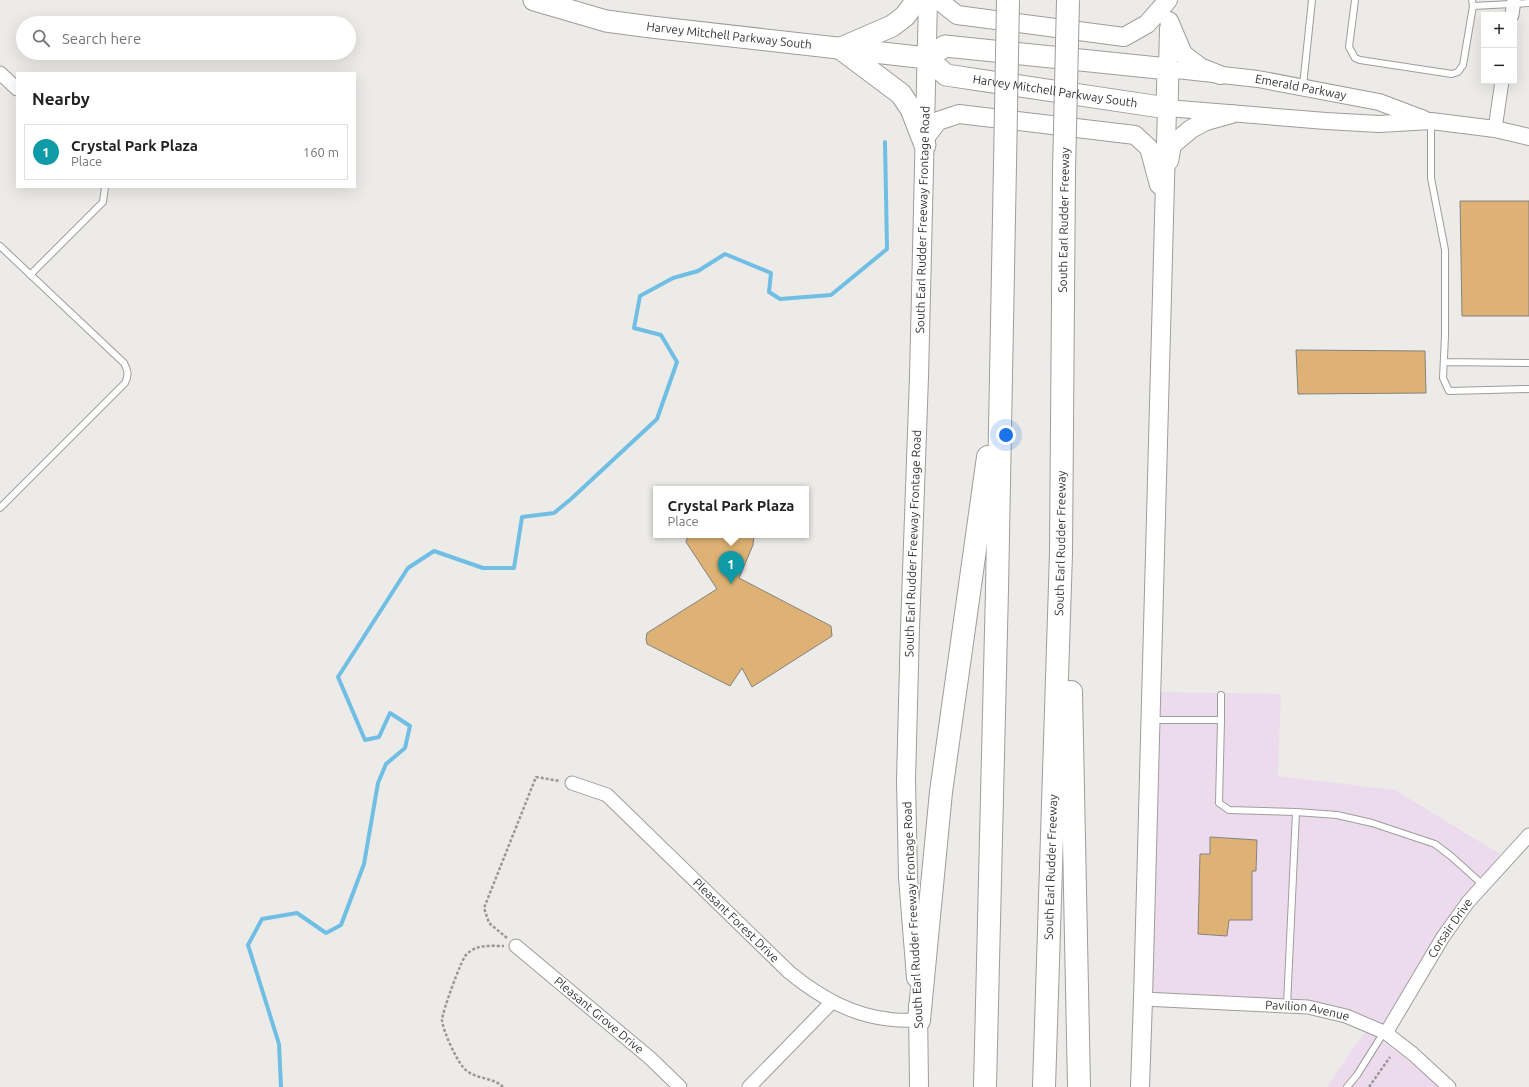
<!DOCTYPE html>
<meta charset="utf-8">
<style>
:root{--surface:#fff;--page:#f6f6f6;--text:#222;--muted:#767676;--line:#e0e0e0;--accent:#1a73e8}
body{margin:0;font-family:Ubuntu,sans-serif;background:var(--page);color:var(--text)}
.controls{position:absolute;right:12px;top:12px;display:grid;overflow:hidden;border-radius:0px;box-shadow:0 4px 16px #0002}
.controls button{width:36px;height:36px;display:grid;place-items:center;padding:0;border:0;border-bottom:1px solid var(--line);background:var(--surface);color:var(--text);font:20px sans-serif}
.you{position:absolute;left:1006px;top:435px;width:14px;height:14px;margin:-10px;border:3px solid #fff;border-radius:50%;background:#1a73e8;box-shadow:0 0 0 6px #1a73e833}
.badge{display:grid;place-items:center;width:26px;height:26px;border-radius:50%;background:var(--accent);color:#fff;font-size:13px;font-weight:700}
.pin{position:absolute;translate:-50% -33px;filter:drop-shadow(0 1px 2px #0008)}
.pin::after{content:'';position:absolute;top:21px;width:14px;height:12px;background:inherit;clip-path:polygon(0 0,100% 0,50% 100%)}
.popup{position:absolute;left:653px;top:486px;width:156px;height:52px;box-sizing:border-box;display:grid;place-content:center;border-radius:0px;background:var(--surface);filter:drop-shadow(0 1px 3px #0005);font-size:13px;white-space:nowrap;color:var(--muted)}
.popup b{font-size:15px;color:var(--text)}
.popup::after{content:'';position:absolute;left:50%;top:100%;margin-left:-8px;border:8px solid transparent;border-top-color:var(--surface)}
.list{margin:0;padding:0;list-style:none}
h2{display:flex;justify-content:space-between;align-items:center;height:52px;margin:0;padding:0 16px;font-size:17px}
h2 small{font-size:13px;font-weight:400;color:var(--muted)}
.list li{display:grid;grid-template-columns:26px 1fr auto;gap:12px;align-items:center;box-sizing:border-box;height:56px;margin:0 8px 8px;padding:0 8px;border:1px solid var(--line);border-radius:0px}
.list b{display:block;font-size:15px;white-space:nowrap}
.list p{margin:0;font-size:13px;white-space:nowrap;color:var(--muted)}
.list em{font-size:13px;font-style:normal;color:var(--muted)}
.icon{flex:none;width:22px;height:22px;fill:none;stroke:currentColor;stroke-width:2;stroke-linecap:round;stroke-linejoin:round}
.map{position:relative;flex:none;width:1529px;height:1087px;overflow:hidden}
.search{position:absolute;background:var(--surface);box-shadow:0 4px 16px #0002;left:16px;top:16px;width:340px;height:44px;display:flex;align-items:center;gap:10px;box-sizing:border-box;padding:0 14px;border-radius:22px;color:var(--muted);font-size:15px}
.panel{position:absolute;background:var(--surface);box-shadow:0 4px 16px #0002;left:16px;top:72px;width:340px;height:116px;border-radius:0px}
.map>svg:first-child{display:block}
.commercial{fill:#ecdbed}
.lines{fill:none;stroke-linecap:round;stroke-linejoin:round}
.stream{stroke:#70bee4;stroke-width:4}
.building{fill:#ddb274;stroke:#84827f}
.service-casing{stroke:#9f9d9b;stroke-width:8}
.minor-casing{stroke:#9f9d9b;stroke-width:15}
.tertiary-casing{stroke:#9f9d9b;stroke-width:18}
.secondary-casing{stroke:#9f9d9b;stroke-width:20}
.primary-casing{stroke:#9f9d9b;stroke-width:23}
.motorway-casing{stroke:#9f9d9b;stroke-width:24}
.path{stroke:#999896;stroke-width:2.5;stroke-dasharray:3 2;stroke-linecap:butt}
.service{stroke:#fff;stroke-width:6}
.minor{stroke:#fff;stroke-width:13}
.tertiary{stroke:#fff;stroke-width:16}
.secondary{stroke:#fff;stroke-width:18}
.primary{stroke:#fff;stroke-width:21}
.motorway{stroke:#fff;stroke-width:22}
.motorway-bridge-casing{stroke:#9f9d9b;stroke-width:24;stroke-linecap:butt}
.motorway-bridge{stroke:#fff;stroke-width:22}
.labels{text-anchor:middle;stroke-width:4;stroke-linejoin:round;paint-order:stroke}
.street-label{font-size:12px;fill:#353433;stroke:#fff}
</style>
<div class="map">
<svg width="1529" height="1087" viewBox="0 0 1529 1087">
<rect width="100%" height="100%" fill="#edebe8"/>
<path class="commercial" d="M1158,692L1281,694L1278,776L1395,790L1500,854L1426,952L1383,1025L1343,1008L1292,999L1147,995Z
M1366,1030L1423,1071L1439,1087H1327Z"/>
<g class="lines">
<path class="stream" d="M281,1087L279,1044L248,945L262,919L297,913L326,933L341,925L364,864L378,783L386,764L405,748L410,726L390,713L379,737L365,740L338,677L408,568L434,551L483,568H514L522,517L554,513L571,499L657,419L677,362L661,335L634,328L640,296L673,278L698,271L725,254L771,273L769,292L780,299L831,295L887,249L885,142"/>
</g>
<path class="building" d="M1460,201H1529V316H1462Z
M1296,350L1425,351L1426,393L1298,394Z
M688,535H754L753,545L739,578L831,626L832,636L752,687L742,668L730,686L647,644L646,639L647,633L717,589L686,542Z
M1210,837L1257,840L1256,871H1252V920H1229L1227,936L1198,934L1200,854H1210Z"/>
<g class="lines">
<defs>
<path id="service" d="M1355,0L1349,47L1355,58L1360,60L1452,74L1458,72L1463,65L1473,6L1472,0
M1473,6L1529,3
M1303,86L1312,0
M1431,121V178L1445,250V336L1443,378L1449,391L1529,389
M0,246L124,363C128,371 129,375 125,383L0,508
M30,275L103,202L105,187
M1444,362L1529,363
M1153,720H1221L1219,803L1229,810L1296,812L1337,815L1372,823L1435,844L1452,857L1483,885
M1221,720V695
M1287,1005L1296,812
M1347,1087L1357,1075L1384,1032"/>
<g id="minor">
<path d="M1512,15L1514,0"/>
<path d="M0,73L17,89"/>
<path d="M1495,129L1502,81"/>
<path id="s1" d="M572,783L607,795L789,972C818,996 850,1015 888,1019C898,1021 909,1020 919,1020"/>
<path id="s2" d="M516,946L650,1058L680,1087"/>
<path id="s3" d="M1143,999L1308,1007L1346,1016L1386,1033L1413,1054L1449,1087"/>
<path id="s4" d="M1386,1033L1443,937L1468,902L1529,835"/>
<path d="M749,1087L832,1002"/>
</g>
<g id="tertiary">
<path id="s5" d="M1168,69L1258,79L1379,102L1424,119"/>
<path d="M1167,108L1326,121L1379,124L1431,121L1495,129L1529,137"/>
</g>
<g id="secondary">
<path d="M940,0L942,3L957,15L1124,37L1147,24L1168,0"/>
<path d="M1169,21L1183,54L1200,67L1220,75"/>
<path d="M1168,69L1169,28"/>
<path d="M925,138L938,121L959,114L1135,135L1149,148L1159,185"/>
<path d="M1169,161L1172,145L1191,129L1206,121L1231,114"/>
<path id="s6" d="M916,978L908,877L906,780L910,628L919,377L928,0"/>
<path d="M918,1006L919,1087"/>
<path d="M1140,1087L1143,999L1167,108"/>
</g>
<g id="primary">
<path id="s7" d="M534,0L606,21L651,27L927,58L946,75L1167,108L1168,69L945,46L927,58"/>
<path d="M841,48L892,26L905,16L917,0"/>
<path d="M841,49L901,94L911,109L925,145"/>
</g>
<g id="motorway">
<path d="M1071,692L1079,1087"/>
<path d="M919,1020L941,792L988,457"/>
<path d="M985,1087L997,589L1005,164"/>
<path id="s8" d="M1044,1087L1061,553L1064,171"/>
</g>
</defs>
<use href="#service" class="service-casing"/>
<use href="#minor" class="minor-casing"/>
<use href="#tertiary" class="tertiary-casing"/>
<use href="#secondary" class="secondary-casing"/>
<use href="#primary" class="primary-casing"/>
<use href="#motorway" class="motorway-casing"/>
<path class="path" d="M507,938L489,923L484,908L536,777L560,781
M503,1087C492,1076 473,1080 463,1067C456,1059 443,1031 442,1020C442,1013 461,960 466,955C468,952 474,949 476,948C484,945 496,946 504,946
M1369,1087L1390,1057"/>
<use href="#service" class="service"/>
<use href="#minor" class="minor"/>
<use href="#tertiary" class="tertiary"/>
<use href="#secondary" class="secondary"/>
<use href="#primary" class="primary"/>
<use href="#motorway" class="motorway"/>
<defs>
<path id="motorway-bridge" d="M1005,164L1008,0
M1064,171L1068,0"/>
</defs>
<use href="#motorway-bridge" class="motorway-bridge-casing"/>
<use href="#motorway-bridge" class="motorway-bridge"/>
</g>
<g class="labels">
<g class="street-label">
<text dy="4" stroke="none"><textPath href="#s7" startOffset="199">Harvey Mitchell Parkway South</textPath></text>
<text dy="4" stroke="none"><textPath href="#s5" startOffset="134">Emerald Parkway</textPath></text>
<text dy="4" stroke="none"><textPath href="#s7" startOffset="534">Harvey Mitchell Parkway South</textPath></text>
<text dy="4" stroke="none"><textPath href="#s6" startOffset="759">South Earl Rudder Freeway Frontage Road</textPath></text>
<text transform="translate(1064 220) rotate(-89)" y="4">South Earl Rudder Freeway</text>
<text dy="4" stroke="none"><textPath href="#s6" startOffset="435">South Earl Rudder Freeway Frontage Road</textPath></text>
<text dy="4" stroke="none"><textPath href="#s8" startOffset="544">South Earl Rudder Freeway</textPath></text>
<text dy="4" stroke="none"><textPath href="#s8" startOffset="220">South Earl Rudder Freeway</textPath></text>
<text transform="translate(913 915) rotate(-93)" y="4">South Earl Rudder Freeway Frontage Road</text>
<text dy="4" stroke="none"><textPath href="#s1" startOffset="217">Pleasant Forest Drive</textPath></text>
<text dy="4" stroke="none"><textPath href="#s4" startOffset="123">Corsair Drive</textPath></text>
<text dy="4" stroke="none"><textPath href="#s3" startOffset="165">Pavilion Avenue</textPath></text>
<text dy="4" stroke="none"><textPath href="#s2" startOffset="108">Pleasant Grove Drive</textPath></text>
</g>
</g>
</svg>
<div class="controls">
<button>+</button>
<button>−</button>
</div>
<div class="you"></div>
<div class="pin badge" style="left:731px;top:584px;background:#0f9aa8">1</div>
<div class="popup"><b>Crystal Park Plaza</b>Place</div>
<div class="search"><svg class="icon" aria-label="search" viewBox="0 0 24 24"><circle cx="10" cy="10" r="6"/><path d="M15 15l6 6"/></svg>Search here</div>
<section class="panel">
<h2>Nearby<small></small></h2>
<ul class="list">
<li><span class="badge" style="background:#0f9aa8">1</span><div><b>Crystal Park Plaza</b><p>Place</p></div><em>160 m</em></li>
</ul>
</section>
</div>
